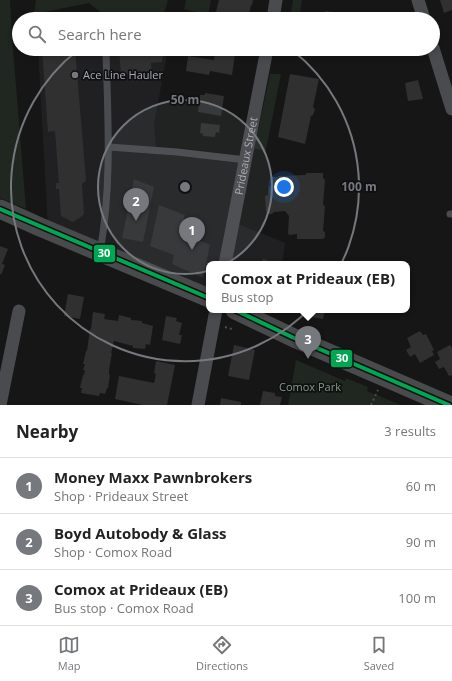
<!DOCTYPE html>
<meta charset="utf-8">
<style>
:root{--surface:#fff;--page:#f6f6f6;--text:#222;--muted:#767676;--line:#e0e0e0;--accent:#75787d}
body{margin:0;font-family:"Open Sans",sans-serif;background:var(--page);color:var(--text)}
.you{position:absolute;left:284px;top:187px;width:14px;height:14px;margin:-10px;border:3px solid #fff;border-radius:50%;background:#1a73e8;box-shadow:0 0 0 6px #1a73e833}
.badge{display:grid;place-items:center;width:26px;height:26px;border-radius:50%;background:var(--accent);color:#fff;font-size:13px;font-weight:700}
.pin{position:absolute;translate:-50% -33px;filter:drop-shadow(0 1px 2px #0008)}
.pin::after{content:'';position:absolute;top:21px;width:14px;height:12px;background:inherit;clip-path:polygon(0 0,100% 0,50% 100%)}
.popup{position:absolute;left:206px;top:261px;width:204px;height:52px;box-sizing:border-box;display:grid;place-content:center;border-radius:8px;background:var(--surface);filter:drop-shadow(0 1px 3px #0005);font-size:13px;white-space:nowrap;color:var(--muted)}
.popup b{font-size:15px;color:var(--text)}
.popup::after{content:'';position:absolute;left:50%;top:100%;margin-left:-8px;border:8px solid transparent;border-top-color:var(--surface)}
.list{margin:0;padding:0;list-style:none}
h2{display:flex;justify-content:space-between;align-items:center;height:52px;margin:0;padding:0 16px;font-size:17px}
h2 small{font-size:13px;font-weight:400;color:var(--muted)}
.list li{display:grid;grid-template-columns:26px 1fr auto;gap:12px;align-items:center;box-sizing:border-box;height:56px;padding:0 16px;border-top:1px solid var(--line)}
.list b{display:block;font-size:15px;white-space:nowrap}
.list p{margin:0;font-size:13px;white-space:nowrap;color:var(--muted)}
.list em{font-size:13px;font-style:normal;color:var(--muted)}
.icon{flex:none;width:22px;height:22px;fill:none;stroke:currentColor;stroke-width:2;stroke-linecap:round;stroke-linejoin:round}
.map{position:relative;flex:none;width:452px;height:405px;overflow:hidden}
.search{position:absolute;background:var(--surface);box-shadow:0 2px 6px #0003;left:12px;right:12px;top:12px;height:44px;display:flex;align-items:center;gap:10px;box-sizing:border-box;padding:0 14px;border-radius:22px;color:var(--muted);font-size:15px}
.sheet{height:220px;background:var(--surface)}
nav{display:flex;justify-content:space-around;align-items:center;box-sizing:border-box;height:56px;border-top:1px solid var(--line);background:var(--surface);font-size:11px;color:var(--muted)}
nav a{display:grid;justify-items:center;gap:2px}
nav .on{color:var(--accent)}
.map>svg:first-child{display:block}
.built{fill:#202022}
.green{fill:#202620}
.building{fill:#303031}
.lines{fill:none;stroke-linecap:round;stroke-linejoin:round}
.path{stroke:#4c4d4f;stroke-width:2;stroke-dasharray:2 3;stroke-linecap:butt}
.service{stroke:#4a4b4f;stroke-width:7}
.minor{stroke:#4a4b4f;stroke-width:13}
.secondary{stroke:#494a4c;stroke-width:19}
.bus-1-casing{stroke:#101012;stroke-width:7}
.bus-1{stroke:#00a651;stroke-width:4}
.ring{fill:none;stroke:#75787d;stroke-width:2}
.poi-dot{fill:#75787d;stroke:#101012;stroke-width:1.5}
.labels{text-anchor:middle;stroke-width:3.5;stroke-linejoin:round;paint-order:stroke}
.poi-label{font-size:11px;fill:#a8adb5;stroke:#101012;text-anchor:start}
.street-label{font-size:11px;fill:#a8adb5;stroke:#101012}
.park-label{font-size:11px;fill:#819e83;stroke:#101012}
.centre{fill:#75787d;stroke:#101012;stroke-width:2}
.ring-label{font-size:12px;text-anchor:middle;font-weight:bold;fill:#75787d;stroke:#101012;stroke-width:3.5;stroke-linejoin:round;paint-order:stroke}
.line-badge{stroke:#101012;stroke-width:1.5}
.badge-label{font-size:11px;text-anchor:middle;font-weight:bold;fill:#fff}
</style>
<div class="map">
<svg width="452" height="405" viewBox="0 0 452 405">
<rect width="100%" height="100%" fill="#161616"/>
<path class="built" d="M93,13L97,19H47L48,17Z
M38,49H168L154,124L156,148L239,161L231,221L285,243L282,264H209V295L48,227Z"/>
<path class="green" d="M0,0H10L12,37L26,209L0,198Z
M36,0H168L162,19H109L89,3L34,14Z
M186,0H211L208,15L184,9Z
M293,0H302L299,19H290Z
M270,74H281L266,150L254,149Z
M296,360L345,381L346,378L368,387L367,391L401,405H288Z"/>
<path class="building" d="M219,0H253L252,5H251L248,19H213V16H215Z
M440,0H452V10L444,13Z
M325,11L383,18V19H324Z
M42,49H75L86,181L82,184L84,214L82,216L73,222L61,216L59,189H56V183H59L55,131L48,132Z
M119,49H164L162,62L151,63L152,73L121,75Z
M355,49H405L404,52H399L398,56Z
M215,50L235,54L232,75L210,71L209,75L186,71L188,56L214,60Z
M290,74L319,79L313,107L315,109L313,115L311,116L305,144L278,137Z
M418,80L423,99L408,101L405,83Z
M205,93L224,96L221,116L198,112L200,95H205Z
M201,123L220,125L219,133L216,132L215,137L203,136V134L200,133Z
M307,173H323V178L325,180L323,205L325,206L323,231L325,232V237L323,239H297V234L289,235L288,233L289,216L285,211L274,212L272,214H268L266,212L265,196L268,195L269,187L271,185L270,177H278V176L305,175Z
M134,179L154,187L143,242L122,238Z
M159,205L185,215L181,232L210,245L203,278L172,264L174,255L150,246Z
M0,246L8,249L2,264L5,265L1,275L0,274Z
M263,258L274,263V264H261Z
M68,294L84,297L80,319L64,316Z
M296,310H325L323,319L306,316L307,313Z
M93,312L105,314L104,319L118,321L119,315L131,318V320L142,321V323L153,326L150,345L146,344L145,349L133,348V346L114,341L111,353H112L109,370V375H110L108,388H107L105,394L100,393L99,396L81,393L82,388H80L83,375H84L85,370H83L85,364H83L86,351H87L90,329H91Z
M166,316L177,318L176,321L182,323L179,335H182L180,344L162,340Z
M420,331L423,335L426,334L434,350L432,351L434,355L420,363L415,354L410,357L406,350L411,347L407,338Z
M234,345L255,350L249,380L228,376Z
M450,345L452,348V375L449,376L444,367L439,369L435,362L440,359L437,352Z
M156,361L175,365L167,405H143L115,399L119,376L154,383L156,374L154,373Z
M263,391L275,393V396L282,397L280,405H260Z
M221,398L241,402V405H220Z"/>
<g class="lines">
<path class="path" d="M225,327L232,329
M371,405L378,390"/>
<path class="service" d="M109,147L177,152L246,160
M450,214H452
M100,252C112,186 108,119 106,52"/>
<g class="minor">
<path d="M418,0L424,19"/>
<path d="M273,19L276,0"/>
<path d="M433,48L452,109"/>
<path id="s1" d="M225,264L267,49"/>
<path d="M0,405L19,311"/>
<path d="M198,405L216,310"/>
</g>
<path class="secondary" d="M0,209L40,227L209,298
M235,310L294,338L449,405"/>
<defs>
<path id="bus-1" d="M0,209L209,298
M235,310L294,338L449,405"/>
</defs>
<use href="#bus-1" class="bus-1-casing"/>
<use href="#bus-1" class="bus-1"/>
</g>
<circle cx="185" cy="187" r="87" fill="#75787d" fill-opacity=".12"/>
<g class="ring">
<circle cx="185" cy="187" r="87"/>
<path d="M140 19A174 174 0 0 1 230 19M292 50A174 174 0 1 1 78 50"/>
</g>
<circle class="poi-dot" cx="75" cy="75" r="4"/>
<g class="labels">
<g class="poi-label">
<text x="83" y="79">Ace Line Hauler</text>
</g>
<g class="street-label">
<text dy="4" stroke="none"><textPath href="#s1" startOffset="110">Prideaux Street</textPath></text>
</g>
<g class="park-label">
<text x="310" y="391">Comox Park</text>
</g>
</g>
<circle cx="185" cy="187" r="6" class="centre"/>
<g class="ring-label">
<text x="185" y="104">50 m</text>
<text x="359" y="191">100 m</text>
</g>
<g class="line-badge">
<rect x="93" y="244" width="23" height="19" rx="4" fill="#00a651"/>
<rect x="330" y="349" width="23" height="19" rx="4" fill="#00a651"/>
</g>
<g class="badge-label">
<text x="104" y="257">30</text>
<text x="342" y="362">30</text>
</g>
</svg>
<div class="you"></div>
<div class="pin badge" style="left:192px;top:250px">1</div>
<div class="pin badge" style="left:136px;top:221px">2</div>
<div class="pin badge" style="left:308px;top:359px">3</div>
<div class="popup"><b>Comox at Prideaux (EB)</b>Bus stop</div>
<div class="search"><svg class="icon" aria-label="search" viewBox="0 0 24 24"><circle cx="10" cy="10" r="6"/><path d="M15 15l6 6"/></svg>Search here</div>
</div>
<section class="sheet">
<h2>Nearby<small>3 results</small></h2>
<ul class="list">
<li><span class="badge">1</span><div><b>Money Maxx Pawnbrokers</b><p>Shop · Prideaux Street</p></div><em>60 m</em></li>
<li><span class="badge">2</span><div><b>Boyd Autobody &amp; Glass</b><p>Shop · Comox Road</p></div><em>90 m</em></li>
<li><span class="badge">3</span><div><b>Comox at Prideaux (EB)</b><p>Bus stop · Comox Road</p></div><em>100 m</em></li>
</ul>
</section>
<nav>
<a class="on"><svg class="icon" aria-label="map" viewBox="0 0 24 24"><path d="M3 6l6-2 6 2 6-2v14l-6 2-6-2-6 2zM9 4v14M15 6v14"/></svg>Map</a>
<a><svg class="icon" aria-label="directions" viewBox="0 0 24 24"><path d="M12 3l9 9-9 9-9-9zM9 14v-3h6M13 9l2 2-2 2"/></svg>Directions</a>
<a><svg class="icon" aria-label="saved" viewBox="0 0 24 24"><path d="M7 4h10v16l-5-4-5 4z"/></svg>Saved</a>
</nav>
